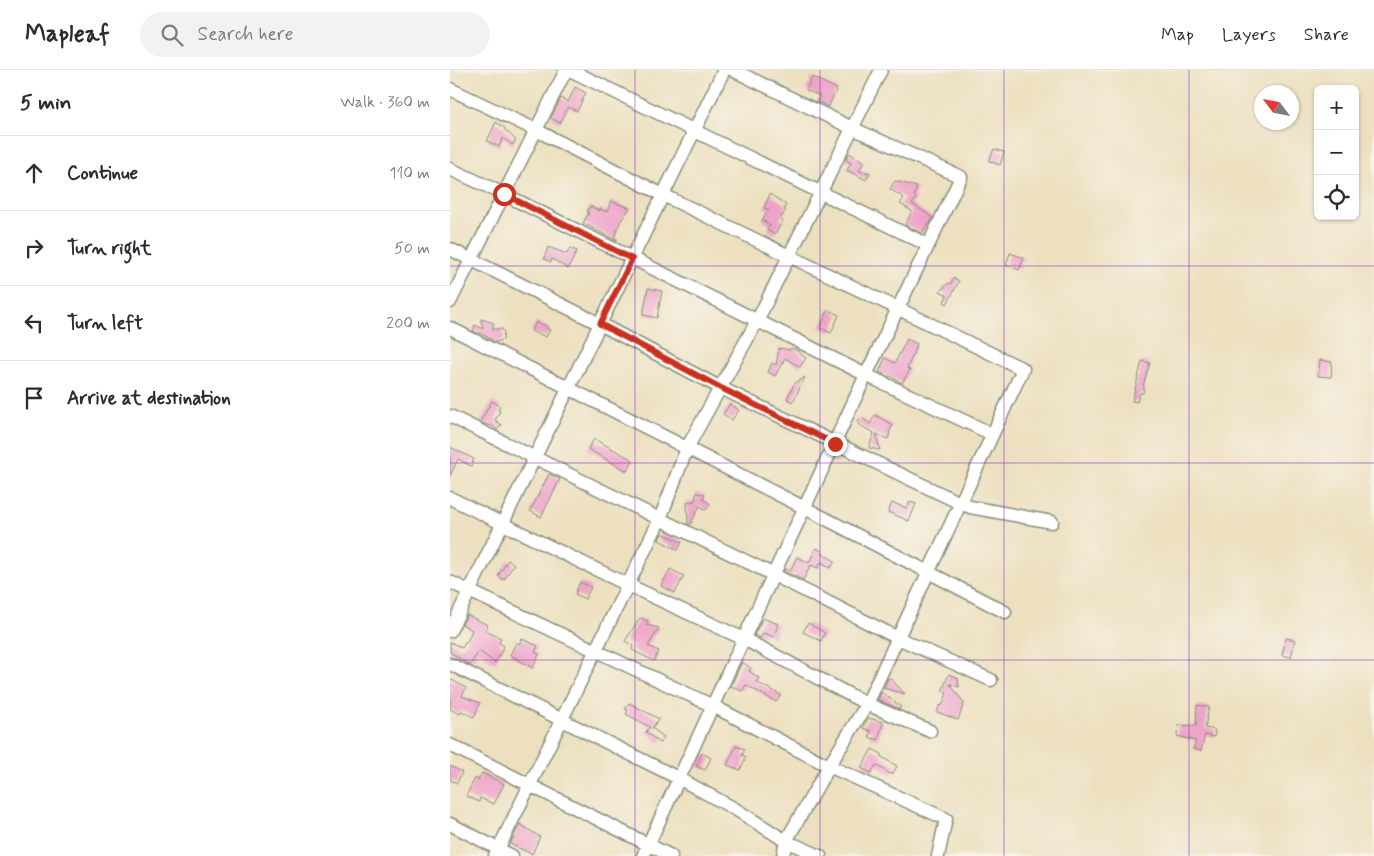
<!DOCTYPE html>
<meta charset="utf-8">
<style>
:root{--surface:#fff;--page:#f2f2f3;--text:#2b2b33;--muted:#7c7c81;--line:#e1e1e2}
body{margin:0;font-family:Mynerve,sans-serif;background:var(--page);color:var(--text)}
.controls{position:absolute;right:15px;top:15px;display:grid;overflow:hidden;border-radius:8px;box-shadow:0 1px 4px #0004}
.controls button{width:45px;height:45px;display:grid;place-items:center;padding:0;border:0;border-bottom:1px solid var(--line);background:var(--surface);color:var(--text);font:25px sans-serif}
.compass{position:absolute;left:804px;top:15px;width:45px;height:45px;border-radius:50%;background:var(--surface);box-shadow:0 1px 4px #0004;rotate:302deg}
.stop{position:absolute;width:15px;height:15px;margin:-11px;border:4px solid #c8321e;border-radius:50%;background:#fff}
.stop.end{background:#c8321e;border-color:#fff;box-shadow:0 1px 5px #0008}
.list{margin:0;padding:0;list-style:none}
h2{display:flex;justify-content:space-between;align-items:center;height:65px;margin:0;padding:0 20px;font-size:21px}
h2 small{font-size:16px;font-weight:400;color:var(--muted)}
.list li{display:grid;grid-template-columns:32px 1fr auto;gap:15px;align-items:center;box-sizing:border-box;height:75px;padding:0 20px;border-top:1px solid var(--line)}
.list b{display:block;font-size:19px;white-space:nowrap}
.list em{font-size:16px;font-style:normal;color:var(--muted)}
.icon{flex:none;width:28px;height:28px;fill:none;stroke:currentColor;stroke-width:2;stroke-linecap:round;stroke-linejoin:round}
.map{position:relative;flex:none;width:924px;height:786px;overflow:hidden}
header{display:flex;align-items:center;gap:30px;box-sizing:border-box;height:70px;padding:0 25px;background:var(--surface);border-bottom:1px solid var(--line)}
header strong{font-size:24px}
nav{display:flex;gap:28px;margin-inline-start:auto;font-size:18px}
.search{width:350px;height:45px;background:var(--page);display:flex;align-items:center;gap:12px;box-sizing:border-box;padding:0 18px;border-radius:28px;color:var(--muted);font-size:19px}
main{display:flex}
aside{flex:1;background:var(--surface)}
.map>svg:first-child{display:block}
.building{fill:#eea4c9}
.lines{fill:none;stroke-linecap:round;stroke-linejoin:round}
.minor-casing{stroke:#868e7a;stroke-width:15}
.minor{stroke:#fff;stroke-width:12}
.route{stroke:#c8321e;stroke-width:6}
.grid{fill:none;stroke:#7b2cbf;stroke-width:1;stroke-opacity:0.55}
</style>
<header>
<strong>Mapleaf</strong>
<div class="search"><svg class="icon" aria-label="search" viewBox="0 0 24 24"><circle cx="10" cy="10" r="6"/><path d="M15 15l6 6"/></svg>Search here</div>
<nav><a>Map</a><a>Layers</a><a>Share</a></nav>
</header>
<main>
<aside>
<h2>5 min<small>Walk · 360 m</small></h2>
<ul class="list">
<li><svg class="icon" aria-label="ahead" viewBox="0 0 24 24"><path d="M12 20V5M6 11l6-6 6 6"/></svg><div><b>Continue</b></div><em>110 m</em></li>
<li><svg class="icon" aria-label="right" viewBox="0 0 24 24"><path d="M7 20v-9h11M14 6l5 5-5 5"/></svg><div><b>Turn right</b></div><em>50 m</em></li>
<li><svg class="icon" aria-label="left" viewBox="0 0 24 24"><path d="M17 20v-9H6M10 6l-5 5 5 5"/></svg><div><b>Turn left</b></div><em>200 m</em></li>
<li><svg class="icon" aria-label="arrive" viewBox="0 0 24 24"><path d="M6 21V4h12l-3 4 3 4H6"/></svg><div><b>Arrive at destination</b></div></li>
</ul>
</aside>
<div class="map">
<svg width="924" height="786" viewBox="0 0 924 786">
<rect width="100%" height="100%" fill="#f7f3e8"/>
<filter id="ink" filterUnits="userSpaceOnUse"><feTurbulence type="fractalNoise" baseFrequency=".02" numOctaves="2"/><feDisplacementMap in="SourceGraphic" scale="10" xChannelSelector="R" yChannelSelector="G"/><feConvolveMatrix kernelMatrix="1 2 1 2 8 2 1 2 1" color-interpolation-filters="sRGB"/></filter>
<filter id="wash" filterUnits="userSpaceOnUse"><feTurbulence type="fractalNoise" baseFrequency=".0096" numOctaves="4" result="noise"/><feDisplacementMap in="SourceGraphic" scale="20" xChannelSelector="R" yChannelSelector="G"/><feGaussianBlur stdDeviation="1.12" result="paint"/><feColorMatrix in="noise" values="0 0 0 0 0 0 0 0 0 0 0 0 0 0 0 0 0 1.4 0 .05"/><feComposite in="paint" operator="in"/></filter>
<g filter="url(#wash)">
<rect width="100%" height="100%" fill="#ede0c0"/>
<g id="blocks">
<path class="building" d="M362,7L387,19L378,37L367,31L370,26L356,20Z
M125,17L136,23L127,41L118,37L110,53L101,48L111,28L118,32Z
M46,52L55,58L54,59L66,70L62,75L53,68L49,77L37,71Z
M544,79L554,82L550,95L539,91Z
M399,83L414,92L409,101L420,103L416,110L397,100L401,93L396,90Z
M445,111L467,117L464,126L466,128L462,134L483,148L472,163L455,155L462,141L450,134L454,128L440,119Z
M320,124L336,135L334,139L336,140L330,149L333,151L325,164L317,160L320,155L312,150L319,140L314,138Z
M161,131L180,138L170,152L164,168L167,169V171L133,153L139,143L137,142L140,136L149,141L150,139L157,142Z
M98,177L117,184L120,178L127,181L118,199L102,189L101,192L94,189Z
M560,183L574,188L569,200L556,195Z
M503,208L509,211L497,234L494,232L497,225L490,221L499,213L501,214Z
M198,218L212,221L207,248L193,245Z
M378,240L389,245L381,263L370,258Z
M31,249L44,253L42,259H52L54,262L53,270L46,272L30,263L29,264L23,261L25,255L33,259Z
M86,252L98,257L97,259L100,260L96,267L81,261Z
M457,269L467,274L457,299L460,300L452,313L440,306L439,307L429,302L435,288L445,293Z
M329,278L340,280L341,278L350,282V284L356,288L350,297L335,288L325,306L318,302L322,293L326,295Z
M870,290L882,292L881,307L868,306Z
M692,291L700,293L693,316H694L693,323H690L687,332L682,331Z
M355,307L343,332L337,329L344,314Z
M42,331L50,336L48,340L50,341L45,350L52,355L47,360L41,355L40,356L30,352Z
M280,334L289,340L282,350L273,344Z
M425,345L443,355L439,362L440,363L438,369L426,364L430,380L419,378L424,363L409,355L407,351L412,348L420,354Z
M144,369L183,390L177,401L138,379Z
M0,377L24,389L21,396L8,389L0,406Z
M99,404L110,409L91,447L80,441Z
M246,423L255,424L253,429L260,434L256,440L250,436L240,455L238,454L237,432L245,431Z
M460,432L466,434L459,451L438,442L442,433L457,438Z
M212,463L232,472L228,480L209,470Z
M366,478L372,481L371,483L385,491L381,498L371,492L368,498L361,495L353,510L334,501L335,499L340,501L347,487L359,493Z
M58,490L64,494L54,510L48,506Z
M220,499L234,506L225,523L211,516Z
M130,512L141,517L135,529L125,524Z
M17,545L38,555L35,561L51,568L49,573L54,576L45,593L29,581L20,595L0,582V572L12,578L16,571L17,572L22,560L12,554Z
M190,548L198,551L196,555L209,558L198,576L209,581L204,591L182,580L183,576L175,571Z
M313,548L328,554L324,567L314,563L310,568L304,565Z
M358,553L375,563L371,571L353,562Z
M836,568L845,570L841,587L832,585Z
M72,569L88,576L85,582L89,584L83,598L60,585L66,573L69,574Z
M292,592L301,598L299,601L309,608L306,612L331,625L326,632L296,615L292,621L281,616Z
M499,604L508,608L509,617L500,614L514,633L508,650L487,642L490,635L492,636L497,623L492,621Z
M438,608L441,609L455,624L434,618Z
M0,609L16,618L12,626L30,633L24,647L11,641L10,644L0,639Z
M431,622L451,637L449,639L428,630Z
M179,633L209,649L202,658L214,667L210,673L196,662L200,657L176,644L178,640L175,639Z
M747,635L759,637L755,658L765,660L764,667L755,665L751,681L743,679L746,671L727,666L728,655L746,656Z
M418,648L433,652L428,670L419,667L421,661L413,658Z
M286,676L295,679L292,685L296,687L290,700L277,695Z
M422,679L432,684L430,686L447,696L442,705L426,695L421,703L411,698Z
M252,683L261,688L255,700L246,696Z
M0,696L12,702L7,713L0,710Z
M32,703L54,714L44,734L30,728L29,732L16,726L25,708L28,710Z
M70,754L90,767L82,784L60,774Z"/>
</g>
</g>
<g filter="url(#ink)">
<use href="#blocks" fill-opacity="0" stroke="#868e7a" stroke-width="1"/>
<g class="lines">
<defs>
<path id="minor" d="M120,0L478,175
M0,19L86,60L213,125L573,299L417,634L379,696L336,771L333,786
M0,99L54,124L416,305L542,364
M0,179L150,254L271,318L510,433L520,437L602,452
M0,232L116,0
M0,258L355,438L555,542
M0,346L324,505L448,568L541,610
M0,428L178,515L294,569L417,634L480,661
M0,512L263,636L379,696L496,749L488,786
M0,561L274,0
M0,594L230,709L285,739L336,771L370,786
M0,675L221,786
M0,754L62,786
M45,786L210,449L237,378L307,251L431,0
M193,786L416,305L511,107L402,58L283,0"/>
</defs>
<use href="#minor" class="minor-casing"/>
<use href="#minor" class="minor"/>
</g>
</g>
<g class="lines" filter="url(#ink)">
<path class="route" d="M54,124L182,189L150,254L271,318L385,374"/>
</g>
<path class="grid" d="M185,0V786M370,0V786M554,0V786M739,0V786M0,196H924M0,393H924M0,590H924"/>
</svg>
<div class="controls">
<button>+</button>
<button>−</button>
<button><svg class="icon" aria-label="locate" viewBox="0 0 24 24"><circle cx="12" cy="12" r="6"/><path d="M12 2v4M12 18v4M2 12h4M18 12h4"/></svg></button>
</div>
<svg class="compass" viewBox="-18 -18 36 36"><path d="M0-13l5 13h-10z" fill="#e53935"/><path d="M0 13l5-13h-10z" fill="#7c7c81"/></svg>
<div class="stop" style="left:54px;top:124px"></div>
<div class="stop end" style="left:385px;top:374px"></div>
</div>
</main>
